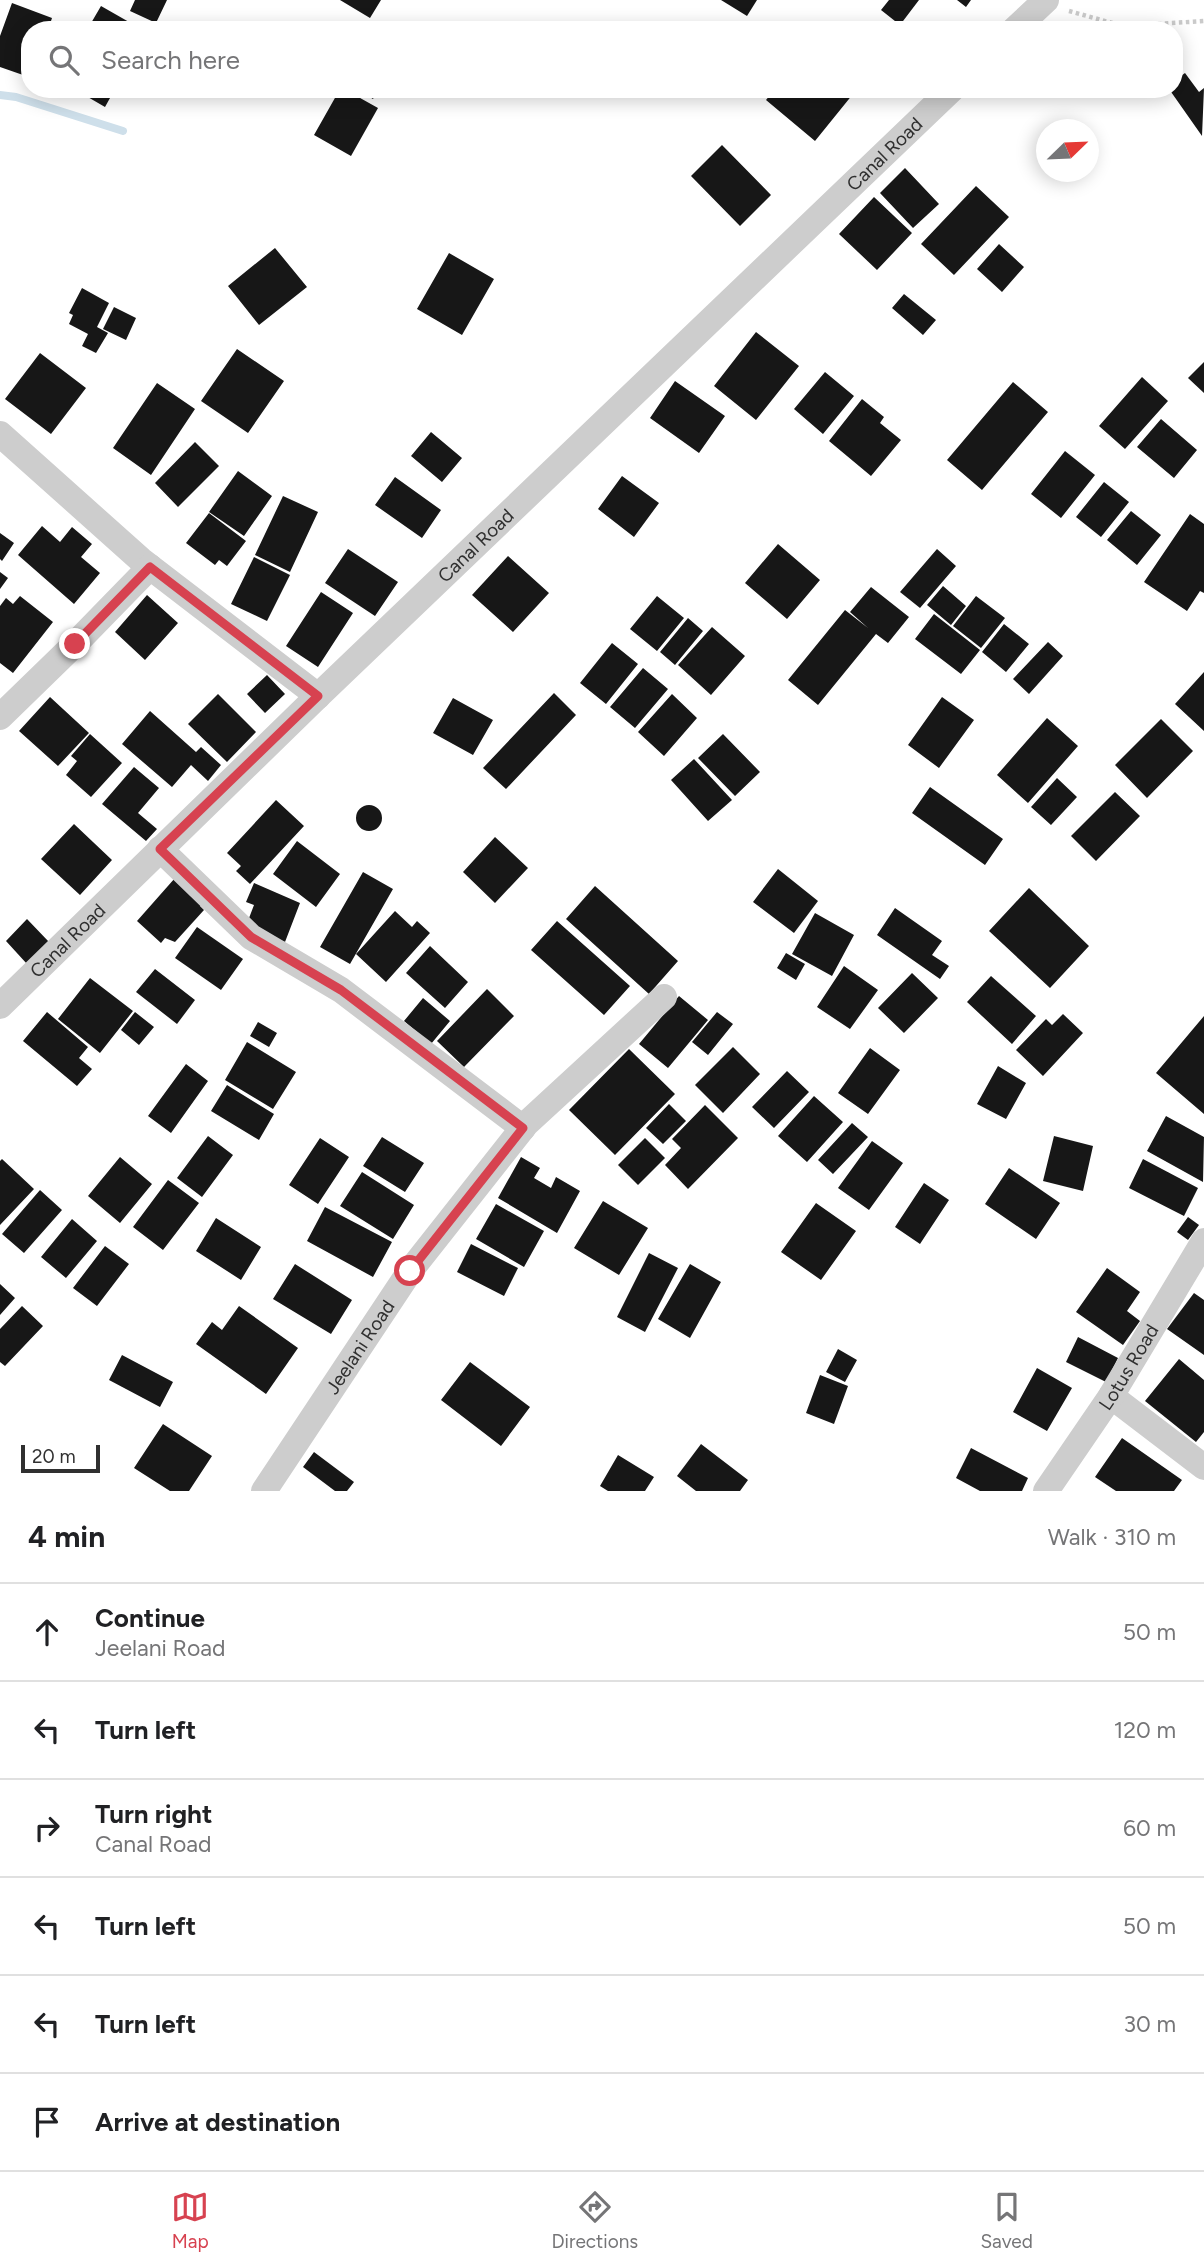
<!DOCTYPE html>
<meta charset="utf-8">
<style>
:root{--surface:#fff;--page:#f2f2f2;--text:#202124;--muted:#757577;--line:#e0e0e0;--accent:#d74250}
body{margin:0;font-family:Figtree,sans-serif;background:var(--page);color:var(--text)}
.compass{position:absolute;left:1036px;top:119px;width:63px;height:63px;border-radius:50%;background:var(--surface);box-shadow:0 4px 18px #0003;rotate:67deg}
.scale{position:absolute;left:21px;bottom:18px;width:79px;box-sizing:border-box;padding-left:7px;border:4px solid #303030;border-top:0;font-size:19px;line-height:24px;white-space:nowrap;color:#303030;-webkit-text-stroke:5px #fff;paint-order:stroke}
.stop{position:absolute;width:21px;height:21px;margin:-16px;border:5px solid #d74250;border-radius:50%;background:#fff}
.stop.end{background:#d74250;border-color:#fff;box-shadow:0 2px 7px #0008}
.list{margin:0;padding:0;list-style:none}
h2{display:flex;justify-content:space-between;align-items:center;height:91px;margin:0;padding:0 28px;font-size:30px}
h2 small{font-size:23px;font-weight:400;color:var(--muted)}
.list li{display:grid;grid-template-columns:46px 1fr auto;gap:21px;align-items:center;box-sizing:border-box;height:98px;padding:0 28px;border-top:2px solid var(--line)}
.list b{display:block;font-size:26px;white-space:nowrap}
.list p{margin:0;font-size:23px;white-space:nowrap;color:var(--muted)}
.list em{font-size:23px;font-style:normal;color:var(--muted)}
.icon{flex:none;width:38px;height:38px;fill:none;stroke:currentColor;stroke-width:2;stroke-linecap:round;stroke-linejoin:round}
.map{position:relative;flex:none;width:1204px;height:1491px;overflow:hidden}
.search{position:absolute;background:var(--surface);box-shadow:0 4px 18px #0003;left:21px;right:21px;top:21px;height:77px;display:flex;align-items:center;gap:18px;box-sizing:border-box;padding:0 24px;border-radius:28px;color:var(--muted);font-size:26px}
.sheet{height:679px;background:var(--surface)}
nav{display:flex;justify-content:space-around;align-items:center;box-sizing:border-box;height:98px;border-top:2px solid var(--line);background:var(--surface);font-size:19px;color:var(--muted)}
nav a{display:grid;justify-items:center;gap:4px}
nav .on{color:var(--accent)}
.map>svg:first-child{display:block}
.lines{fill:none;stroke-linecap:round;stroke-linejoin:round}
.stream{stroke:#cedfea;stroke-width:8}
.building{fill:#171717}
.path{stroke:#cacaca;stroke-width:4.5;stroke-dasharray:3.5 3.5;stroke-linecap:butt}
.minor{stroke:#cdcdcd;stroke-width:26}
.route{stroke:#d74250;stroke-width:9}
.labels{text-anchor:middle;stroke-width:7;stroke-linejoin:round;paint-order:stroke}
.street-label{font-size:19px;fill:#303030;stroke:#fff}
</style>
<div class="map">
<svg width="1204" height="1491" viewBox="0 0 1204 1491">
<rect width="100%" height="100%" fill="#fff"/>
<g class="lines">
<path class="stream" d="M0,95L16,97L123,131"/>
</g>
<path class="building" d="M135,0H167L156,23L130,11Z
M340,0H381L370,18Z
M721,0H757L747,16Z
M889,0H919L900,25L881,10Z
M957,0H971L966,7Z
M12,3L52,18L48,30H30V56L23,75L0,67V36Z
M101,6L143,30H87Z
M1185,73L1199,92L1204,88L1202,136L1169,89H1174V81Z
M74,89H115L105,107Z
M340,89H344L378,108L351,156L314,135Z
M357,89H378L373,99Z
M775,89H847L853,94L815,141L766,100Z
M722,145L771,195L740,226L691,176Z
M905,168L939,204L913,228L880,193Z
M976,186L1009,217L954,275L921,244Z
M874,197L912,233L877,270L839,234Z
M999,244L1024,267L1002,292L977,269Z
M275,248L307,287L259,325L228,286Z
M449,253L494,279L462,335L417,309Z
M82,288L109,303L97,327L108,333L96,353L82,346L88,334L69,324L73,315L69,313Z
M904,294L936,320L923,335L892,308Z
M114,307L136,318L126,340L103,329Z
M756,332L799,366L756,420L714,386Z
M237,349L284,381L248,433L201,401Z
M40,353L86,388L51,434L5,399Z
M1204,362V393L1188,378Z
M825,372L854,396L823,434L794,409Z
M1142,377L1168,401L1125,449L1099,426Z
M675,381L725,416L699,453L650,418Z
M1013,382L1048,412L982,490L947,460Z
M157,383L195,409L151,475L113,448Z
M862,399L884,417L880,423L901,440L871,476L829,441Z
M1161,419L1197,450L1174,478L1137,447Z
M431,432L462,458L442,482L411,456Z
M195,442L219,466L178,507L155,483Z
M1065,451L1095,475L1061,518L1031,494Z
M238,471L272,496L244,536L209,512Z
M622,476L659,503L634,537L598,509Z
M395,477L441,510L422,538L375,505Z
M1104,482L1129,502L1101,537L1076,517Z
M283,496L318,512L290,572L255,555Z
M1131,511L1161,535L1137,565L1107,540Z
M209,513L246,541L227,566L219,560L215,565L186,543Z
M1190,514L1204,524V593L1200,591L1187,611L1144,582Z
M42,526L60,542L72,527L92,544L81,557L100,573L74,604L18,555Z
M0,533L14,543L2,561L0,559Z
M778,544L820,580L787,619L745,583Z
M348,549L398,582L375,616L325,583Z
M937,549L956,566L920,608L900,592Z
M508,556L549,593L513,632L472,595Z
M254,557L290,575L267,621L231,604Z
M0,572L8,578L0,589Z
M943,586L966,606L951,625L927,605Z
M871,587L909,617L888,643L876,634L818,705L788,680L845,610L868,628L850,612Z
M321,592L353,613L318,667L286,646Z
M147,595L178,623L145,660L115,632Z
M20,596L53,622L13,673L0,663V606L6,598L13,604Z
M657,596L684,618L657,651L630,629Z
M976,596L1005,618L981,648L953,626Z
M934,614L980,650L961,674L915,639Z
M688,618L703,631L675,665L660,652Z
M1004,624L1029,644L1006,672L982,652Z
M712,627L745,656L711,695L678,665Z
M1048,642L1063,656L1029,694L1013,679Z
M612,643L638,664L606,704L580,683Z
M643,668L668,689L635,728L610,707Z
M1204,672V731L1175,704Z
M267,675L285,694L265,713L247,694Z
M554,693L576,715L506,789L483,768Z
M218,694L256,732L227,762L188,724Z
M672,694L697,718L664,756L638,732Z
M50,697L89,733L58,766L19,731Z
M942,697L974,720L939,768L908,745Z
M453,698L493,720L473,755L433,733Z
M150,711L196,752L201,747L221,765L208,781L191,765L172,787L122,744Z
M1047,718L1078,746L1028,803L997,775Z
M1161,719L1193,751L1147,798L1115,765Z
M90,734L122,763L91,797L66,775L77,761L71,756Z
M723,734L760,772L735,796L698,758Z
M694,759L732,800L708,821L671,780Z
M134,767L159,788L138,813L157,829L146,841L102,804Z
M1057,778L1077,797L1051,825L1031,807Z
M930,787L1003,839L985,865L912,813Z
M1115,792L1140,816L1096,861L1071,836Z
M276,800L304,826L250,884L236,871L241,866L227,853Z
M356 818a13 13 0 1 1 26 0a13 13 0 1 1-26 0Z
M74,824L112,860L80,895L41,859Z
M495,837L528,868L495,903L463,872Z
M297,841L340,874L316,907L273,874Z
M778,869L818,901L794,933L753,902Z
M363,872L393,889L350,964L320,947Z
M175,878L203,903L200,906L204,910L175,942L165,938L161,943L137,921Z
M254,883L300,903L285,942L246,926L254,905L246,902Z
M595,886L678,961L649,994L566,919Z
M1029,888L1089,946L1050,988L989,931Z
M895,908L942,941L932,955L949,966L940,979L877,935Z
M395,911L412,927L417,921L430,933L386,982L356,954Z
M815,913L854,935L832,976L792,954Z
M27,919L49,942L27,964L6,941Z
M557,921L630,986L604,1015L531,950Z
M197,927L243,959L221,990L175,958Z
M430,946L468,982L445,1008L406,973Z
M786,953L805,964L796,980L777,968Z
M844,966L878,990L850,1029L817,1007Z
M155,969L195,1000L177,1024L136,992Z
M912,973L938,998L904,1033L878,1008Z
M991,976L1036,1016L1012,1044L967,1002Z
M90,978L133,1011L100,1053L58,1019Z
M487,989L514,1016L464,1067L437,1041Z
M679,996L708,1020L668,1068L639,1044Z
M423,998L450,1021L431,1044L404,1021Z
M47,1012L88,1047L79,1058L92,1069L77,1086L23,1041Z
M135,1012L154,1027L139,1045L121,1030Z
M717,1012L733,1024L708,1055L692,1042Z
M1063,1014L1083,1033L1043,1076L1016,1050L1046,1019L1052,1025Z
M1204,1016V1114L1156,1073Z
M258,1022L277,1033L269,1047L250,1036Z
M247,1042L296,1072L273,1109L225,1080Z
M733,1047L760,1074L723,1113L695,1085Z
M870,1048L900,1070L868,1114L838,1093Z
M629,1049L675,1094L615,1155L569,1110Z
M186,1064L208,1081L171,1133L148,1116Z
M998,1066L1026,1083L1006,1119L977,1104Z
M787,1071L809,1092L774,1128L752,1107Z
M227,1085L274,1114L259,1140L211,1111Z
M814,1096L843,1122L807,1162L778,1136Z
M669,1104L686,1121L663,1144L646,1128Z
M705,1105L738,1138L688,1189L665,1165L681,1148L672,1139Z
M1166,1116L1204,1137L1203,1182L1147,1151Z
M852,1123L868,1137L833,1174L818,1160Z
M208,1136L233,1155L202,1197L177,1178Z
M1054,1136L1093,1146L1083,1191L1043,1181Z
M382,1137L424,1163L405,1192L363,1166Z
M320,1138L349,1157L318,1204L289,1185Z
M645,1138L665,1158L638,1185L618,1165Z
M872,1141L903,1163L869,1210L838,1188Z
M120,1157L152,1184L120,1223L88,1196Z
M521,1157L540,1168L534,1178L551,1188L556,1177L580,1191L557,1233L498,1198Z
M2,1159L34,1189L0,1225V1161Z
M1143,1159L1198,1188L1184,1216L1129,1188Z
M1009,1168L1060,1203L1036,1239L985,1204Z
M362,1172L414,1205L393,1239L340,1206Z
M168,1180L199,1203L163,1250L133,1227Z
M924,1183L949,1200L920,1244L895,1227Z
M40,1190L62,1210L24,1253L2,1234Z
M603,1201L648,1228L619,1275L574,1248Z
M816,1203L856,1231L821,1280L781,1252Z
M496,1204L544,1231L524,1267L476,1239Z
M325,1207L392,1242L373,1277L307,1241Z
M1188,1217L1199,1225L1188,1240L1177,1232Z
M216,1218L261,1247L241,1280L196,1251Z
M72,1219L97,1241L66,1278L41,1257Z
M471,1244L518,1268L504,1296L457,1272Z
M105,1246L129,1264L97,1306L73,1288Z
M649,1253L678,1268L645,1332L617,1317Z
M295,1264L352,1300L331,1334L273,1299Z
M690,1264L721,1282L690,1338L658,1319Z
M1107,1268L1140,1292L1127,1311L1140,1321L1123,1345L1076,1312Z
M0,1284L15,1298L0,1315Z
M1194,1293L1204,1300V1355L1167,1329Z
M22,1306L43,1326L5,1366L0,1362V1329Z
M239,1306L298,1348L266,1394L196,1344L212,1322L222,1330Z
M1078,1337L1118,1358L1106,1382L1066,1362Z
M838,1349L857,1360L845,1382L826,1372Z
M122,1355L173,1382L160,1407L109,1380Z
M1179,1359L1204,1380V1432L1196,1442L1145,1401Z
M470,1362L530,1407L501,1446L441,1400Z
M1037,1368L1072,1388L1047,1431L1013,1412Z
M820,1375L848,1386L834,1424L806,1413Z
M163,1424L212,1456L189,1491H170L134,1468Z
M1122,1438L1182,1480L1174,1491H1116L1095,1477Z
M701,1444L748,1480L740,1491H696L677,1476Z
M971,1448L1028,1478L1022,1491H980L956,1478Z
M314,1452L354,1482L347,1491H335L303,1467Z
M618,1455L654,1477L645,1491H608L600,1486Z"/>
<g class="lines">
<path class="path" d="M1069,11L1123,26L1204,21
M1144,89L1151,95"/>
<g class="minor">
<path d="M1014,30L1046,0"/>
<path d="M0,434L141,560L318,696"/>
<path d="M0,717L75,644L150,567"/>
<path d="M160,849L251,937L341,990L523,1128"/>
<path id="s1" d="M0,1006L318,696L952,89"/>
<path d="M1111,1396L1204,1467"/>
<path id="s2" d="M264,1491L410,1271L526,1124L664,997"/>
<path id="s3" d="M1046,1491L1111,1396L1204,1241"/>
</g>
</g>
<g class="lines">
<path class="route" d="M75,644L150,567L318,696L160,849L251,937L341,990L523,1128L410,1271"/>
</g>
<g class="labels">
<g class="street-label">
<text dy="7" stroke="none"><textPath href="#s1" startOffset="1228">Canal Road</textPath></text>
<text dy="7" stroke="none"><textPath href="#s1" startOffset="662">Canal Road</textPath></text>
<text dy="7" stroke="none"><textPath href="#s1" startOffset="94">Canal Road</textPath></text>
<text dy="7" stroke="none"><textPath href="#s2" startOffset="173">Jeelani Road</textPath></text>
<text dy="7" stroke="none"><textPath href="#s3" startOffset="149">Lotus Road</textPath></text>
</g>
</g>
</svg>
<svg class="compass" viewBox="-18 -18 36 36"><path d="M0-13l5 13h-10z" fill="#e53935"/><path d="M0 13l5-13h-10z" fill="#757577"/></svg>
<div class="scale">20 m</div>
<div class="stop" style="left:410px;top:1271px"></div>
<div class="stop end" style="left:75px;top:644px"></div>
<div class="search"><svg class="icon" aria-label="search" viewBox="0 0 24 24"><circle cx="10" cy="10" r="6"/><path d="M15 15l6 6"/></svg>Search here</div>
</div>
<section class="sheet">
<h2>4 min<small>Walk · 310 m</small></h2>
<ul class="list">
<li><svg class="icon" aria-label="ahead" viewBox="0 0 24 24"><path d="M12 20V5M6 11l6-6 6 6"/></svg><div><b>Continue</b><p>Jeelani Road</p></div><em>50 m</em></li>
<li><svg class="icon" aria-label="left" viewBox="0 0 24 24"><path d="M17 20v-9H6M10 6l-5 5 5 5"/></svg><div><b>Turn left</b></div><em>120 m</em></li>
<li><svg class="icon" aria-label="right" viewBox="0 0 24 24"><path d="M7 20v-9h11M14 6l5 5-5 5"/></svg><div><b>Turn right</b><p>Canal Road</p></div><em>60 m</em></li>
<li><svg class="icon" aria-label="left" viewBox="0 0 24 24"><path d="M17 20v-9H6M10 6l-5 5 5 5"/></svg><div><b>Turn left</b></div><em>50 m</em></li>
<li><svg class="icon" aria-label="left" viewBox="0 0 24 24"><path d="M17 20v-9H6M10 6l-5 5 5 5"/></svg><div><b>Turn left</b></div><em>30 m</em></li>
<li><svg class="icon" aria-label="arrive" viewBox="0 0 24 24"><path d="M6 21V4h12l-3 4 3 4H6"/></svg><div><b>Arrive at destination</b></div></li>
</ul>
</section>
<nav>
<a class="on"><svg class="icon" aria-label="map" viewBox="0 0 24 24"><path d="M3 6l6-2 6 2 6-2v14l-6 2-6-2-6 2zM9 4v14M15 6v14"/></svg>Map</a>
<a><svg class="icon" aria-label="directions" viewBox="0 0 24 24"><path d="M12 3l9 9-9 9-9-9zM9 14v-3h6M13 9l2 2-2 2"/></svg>Directions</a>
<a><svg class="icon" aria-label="saved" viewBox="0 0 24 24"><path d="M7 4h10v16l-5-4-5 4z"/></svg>Saved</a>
</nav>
